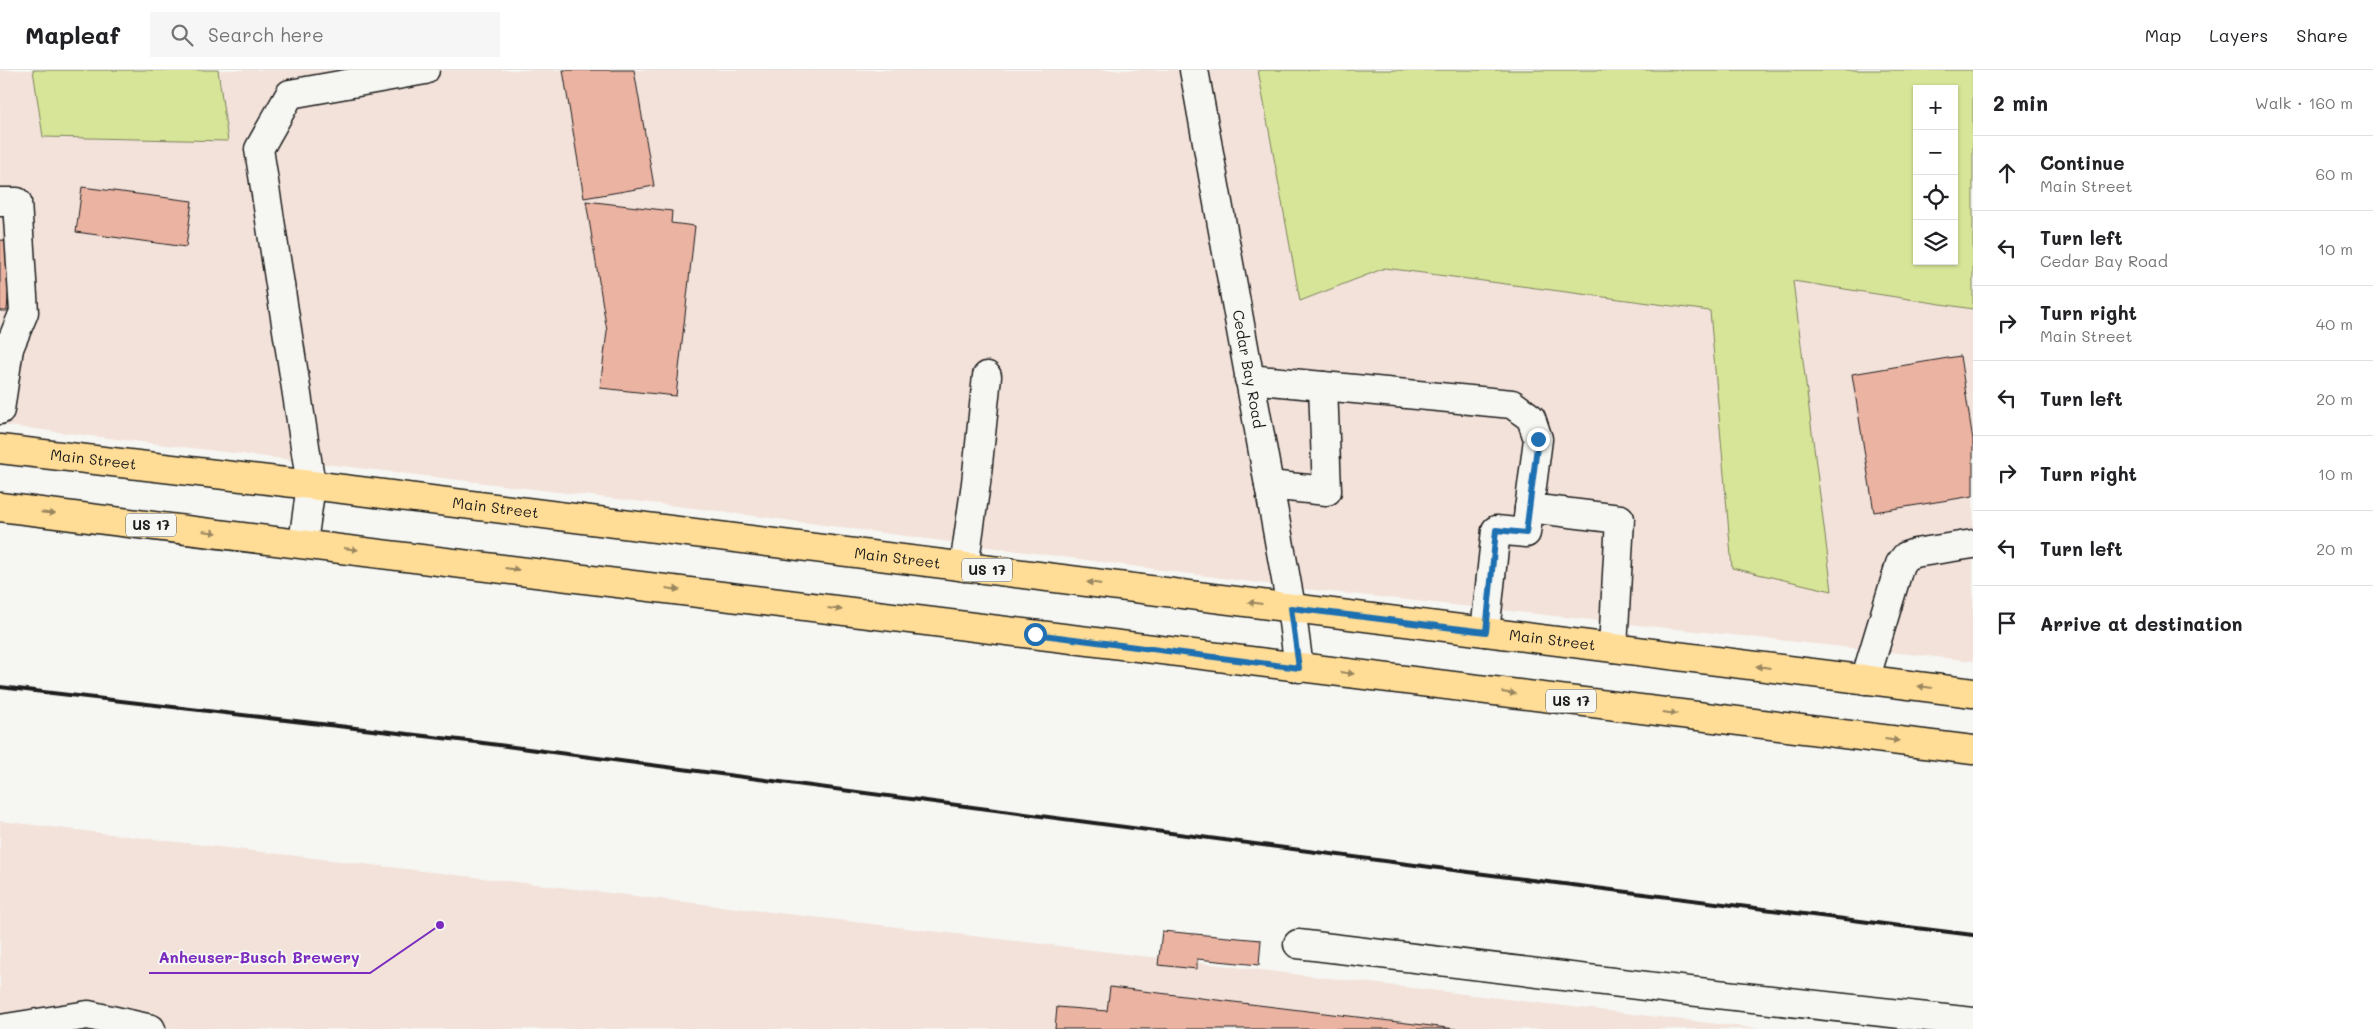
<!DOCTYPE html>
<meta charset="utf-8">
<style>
:root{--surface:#fff;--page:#f6f6f6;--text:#202124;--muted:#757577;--line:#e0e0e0}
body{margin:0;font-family:Mali,sans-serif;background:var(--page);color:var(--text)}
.controls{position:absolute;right:15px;top:15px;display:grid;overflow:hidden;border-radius:0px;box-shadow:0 1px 4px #0004}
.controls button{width:45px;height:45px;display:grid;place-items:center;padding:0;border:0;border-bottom:1px solid var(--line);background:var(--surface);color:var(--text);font:25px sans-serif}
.stop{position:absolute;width:15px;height:15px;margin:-11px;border:4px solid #1f6fb2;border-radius:50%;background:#fff}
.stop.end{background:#1f6fb2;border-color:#fff;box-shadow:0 1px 5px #0008}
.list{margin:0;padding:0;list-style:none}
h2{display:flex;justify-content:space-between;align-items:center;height:65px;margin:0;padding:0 20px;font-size:21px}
h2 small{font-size:16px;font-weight:400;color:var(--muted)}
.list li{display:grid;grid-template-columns:32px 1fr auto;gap:15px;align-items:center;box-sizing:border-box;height:75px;padding:0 20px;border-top:1px solid var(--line)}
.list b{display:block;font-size:19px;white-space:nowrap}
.list p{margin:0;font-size:16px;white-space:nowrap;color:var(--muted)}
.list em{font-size:16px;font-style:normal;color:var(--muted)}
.icon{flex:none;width:28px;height:28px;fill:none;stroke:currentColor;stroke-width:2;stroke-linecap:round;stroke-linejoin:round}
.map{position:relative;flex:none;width:1973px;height:959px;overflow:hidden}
header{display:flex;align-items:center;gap:30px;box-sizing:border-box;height:70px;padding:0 25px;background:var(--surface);border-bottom:1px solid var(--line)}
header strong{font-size:24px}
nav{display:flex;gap:28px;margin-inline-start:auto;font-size:18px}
.search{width:350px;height:45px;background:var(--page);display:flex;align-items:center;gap:12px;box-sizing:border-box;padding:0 18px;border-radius:0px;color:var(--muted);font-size:19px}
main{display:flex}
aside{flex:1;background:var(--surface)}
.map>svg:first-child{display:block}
.built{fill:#f3e2da}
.green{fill:#d7e598;stroke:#7a805a;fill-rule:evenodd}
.building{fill:#ebb3a2;stroke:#1c1c1c}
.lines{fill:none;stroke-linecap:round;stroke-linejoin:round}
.minor-casing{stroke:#1c1c1c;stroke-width:31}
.major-casing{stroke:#1c1c1c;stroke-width:31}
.minor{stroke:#f6f6f2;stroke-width:28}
.major{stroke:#ffdd96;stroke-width:28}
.rail{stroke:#1c1c1c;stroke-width:4}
.oneway{fill:#99865f}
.route{stroke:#1f6fb2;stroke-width:6}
.labels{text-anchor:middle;stroke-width:4;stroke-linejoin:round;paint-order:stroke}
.shield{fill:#f6f6f2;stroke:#5d5d5c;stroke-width:1}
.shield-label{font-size:14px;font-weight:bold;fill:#1c1c1c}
.street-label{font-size:15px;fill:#1c1c1c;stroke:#f6f6f2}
.leader{fill:none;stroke:#7b2cbf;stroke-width:2}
.callout-dot{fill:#7b2cbf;stroke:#f6f6f2;stroke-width:2}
.callout-label{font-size:16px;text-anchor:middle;font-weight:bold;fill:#7b2cbf;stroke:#f6f6f2;stroke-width:4;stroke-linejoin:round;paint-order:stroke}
</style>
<header>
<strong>Mapleaf</strong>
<div class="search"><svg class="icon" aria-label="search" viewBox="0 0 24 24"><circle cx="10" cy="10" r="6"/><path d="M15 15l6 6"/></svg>Search here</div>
<nav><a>Map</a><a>Layers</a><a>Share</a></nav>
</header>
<main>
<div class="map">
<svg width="1973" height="959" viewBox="0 0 1973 959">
<rect width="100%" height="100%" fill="#f6f6f2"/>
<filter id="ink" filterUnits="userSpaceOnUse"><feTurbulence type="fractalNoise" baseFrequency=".02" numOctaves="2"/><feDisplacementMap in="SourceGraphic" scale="10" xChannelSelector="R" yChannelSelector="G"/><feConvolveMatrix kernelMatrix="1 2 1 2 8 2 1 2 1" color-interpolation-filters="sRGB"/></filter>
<g filter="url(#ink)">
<path class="built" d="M0,0H33L43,67L228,71L218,0H1258L1300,231L1385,198L1710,241L1733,498L1832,521L1793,211L1973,239V591L1304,519L718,441L0,355Z
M0,751L1760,959H0Z"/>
<path class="green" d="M33,0H218L228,71L43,67Z
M1258,0H1973V239L1793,211L1832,521L1732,498L1710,241L1385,198L1300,231ZM1917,19H1954V191H1917Z"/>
<path class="building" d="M563,0H634L654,116L584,128Z
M82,117L192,131L186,177L76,162Z
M586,131L672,141L671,153L695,156L676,326L600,318L607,261Z
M0,170L12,171L7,241H0Z
M1960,286L1973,370V426L1874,442L1852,304Z
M1162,861L1261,870L1259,895L1197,889V899L1158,895Z
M1110,917L1456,959H1055L1057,937L1107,941Z"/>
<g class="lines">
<defs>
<g id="minor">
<path id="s1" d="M1194,0L1291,537L1299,598"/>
<path d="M0,132H17L24,242L9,278"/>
<path d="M0,277L9,278L0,340"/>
<path d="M1249,309L1512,334L1531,348L1538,369L1526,463L1496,460L1485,562"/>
<path d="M1269,415L1327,421L1323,316"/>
<path d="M1529,438L1620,449L1613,578"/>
<path d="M303,473L311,415L259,79L290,24L425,0"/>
<path d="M964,497L976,413L987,306"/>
<path d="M1865,610L1900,494L1906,486L1915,483L1973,474"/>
<path d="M1298,874L1671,919L1973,952"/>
<path d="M0,959L88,945L151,959"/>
</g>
<g id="major">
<path id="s2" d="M0,379L311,415L1973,623"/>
<path d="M0,437L1973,680"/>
</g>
</defs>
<use href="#minor" class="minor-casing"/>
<use href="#major" class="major-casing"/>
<use href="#minor" class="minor"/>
<use href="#major" class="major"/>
<path class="rail" d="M0,617L468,671L1484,804L1973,865"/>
</g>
<defs><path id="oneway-solid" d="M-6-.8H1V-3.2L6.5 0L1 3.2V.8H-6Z" transform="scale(1.25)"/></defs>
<g class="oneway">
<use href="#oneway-solid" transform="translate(48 443) rotate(6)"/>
<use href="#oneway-solid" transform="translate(210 462) rotate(7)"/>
<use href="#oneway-solid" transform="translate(351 479) rotate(7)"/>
<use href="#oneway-solid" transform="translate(512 499) rotate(7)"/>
<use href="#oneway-solid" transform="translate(1094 513) rotate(-173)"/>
<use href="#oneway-solid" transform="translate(673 519) rotate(7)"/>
<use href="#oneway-solid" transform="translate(1255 533) rotate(-173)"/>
<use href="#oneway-solid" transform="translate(835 539) rotate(7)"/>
<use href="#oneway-solid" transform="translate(1763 597) rotate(-173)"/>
<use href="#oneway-solid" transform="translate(1347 603) rotate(7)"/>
<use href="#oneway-solid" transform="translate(1925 617) rotate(-173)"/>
<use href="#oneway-solid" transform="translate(1509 623) rotate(7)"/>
<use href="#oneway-solid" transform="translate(1670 643) rotate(7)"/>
<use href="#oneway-solid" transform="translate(1892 670) rotate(7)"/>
</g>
</g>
<g class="lines" filter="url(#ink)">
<path class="route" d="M1035,564L1299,598L1291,538L1486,562L1496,460L1526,463L1538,369"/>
</g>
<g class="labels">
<g class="shield">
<rect x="126" y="443.5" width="50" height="23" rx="4"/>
<rect x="962" y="488.5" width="50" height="23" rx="4"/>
<rect x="1546" y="619.5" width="50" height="23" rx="4"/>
</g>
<g class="shield-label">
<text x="151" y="460">US 17</text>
<text x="987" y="505">US 17</text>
<text x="1571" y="636">US 17</text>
</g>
<g class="street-label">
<text dy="5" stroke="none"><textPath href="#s1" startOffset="304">Cedar Bay Road</textPath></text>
<text dy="5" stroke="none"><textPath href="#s2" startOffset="94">Main Street</textPath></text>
<text dy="5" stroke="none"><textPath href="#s2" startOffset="499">Main Street</textPath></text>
<text dy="5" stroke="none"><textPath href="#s2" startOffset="904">Main Street</textPath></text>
<text dy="5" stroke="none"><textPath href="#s2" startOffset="1564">Main Street</textPath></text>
</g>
</g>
<path class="leader" d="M440 855L370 903H149"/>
<circle class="callout-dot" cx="440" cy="855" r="5"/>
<g class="callout-label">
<text x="259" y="893">Anheuser-Busch Brewery</text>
</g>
</svg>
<div class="controls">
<button>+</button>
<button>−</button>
<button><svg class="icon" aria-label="locate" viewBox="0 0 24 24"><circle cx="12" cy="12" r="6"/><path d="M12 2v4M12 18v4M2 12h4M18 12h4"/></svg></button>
<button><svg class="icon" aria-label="layers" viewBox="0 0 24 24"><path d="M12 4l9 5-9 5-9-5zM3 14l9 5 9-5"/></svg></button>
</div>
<div class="stop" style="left:1035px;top:564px"></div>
<div class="stop end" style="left:1538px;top:369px"></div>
</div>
<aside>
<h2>2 min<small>Walk · 160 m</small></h2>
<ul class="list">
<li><svg class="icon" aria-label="ahead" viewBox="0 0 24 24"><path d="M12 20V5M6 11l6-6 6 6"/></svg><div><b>Continue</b><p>Main Street</p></div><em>60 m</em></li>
<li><svg class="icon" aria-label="left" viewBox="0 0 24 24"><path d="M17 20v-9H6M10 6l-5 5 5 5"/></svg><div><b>Turn left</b><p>Cedar Bay Road</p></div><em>10 m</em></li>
<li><svg class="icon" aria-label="right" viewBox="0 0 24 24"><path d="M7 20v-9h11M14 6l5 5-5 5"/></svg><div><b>Turn right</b><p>Main Street</p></div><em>40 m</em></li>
<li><svg class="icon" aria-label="left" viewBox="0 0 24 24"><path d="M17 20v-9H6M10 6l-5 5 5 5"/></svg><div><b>Turn left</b></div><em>20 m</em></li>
<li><svg class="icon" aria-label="right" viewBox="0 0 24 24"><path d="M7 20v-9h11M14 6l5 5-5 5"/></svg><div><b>Turn right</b></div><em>10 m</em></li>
<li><svg class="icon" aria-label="left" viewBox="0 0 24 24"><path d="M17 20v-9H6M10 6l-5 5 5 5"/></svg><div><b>Turn left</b></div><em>20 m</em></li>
<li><svg class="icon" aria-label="arrive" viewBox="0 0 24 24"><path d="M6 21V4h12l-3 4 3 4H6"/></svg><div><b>Arrive at destination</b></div></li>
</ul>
</aside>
</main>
